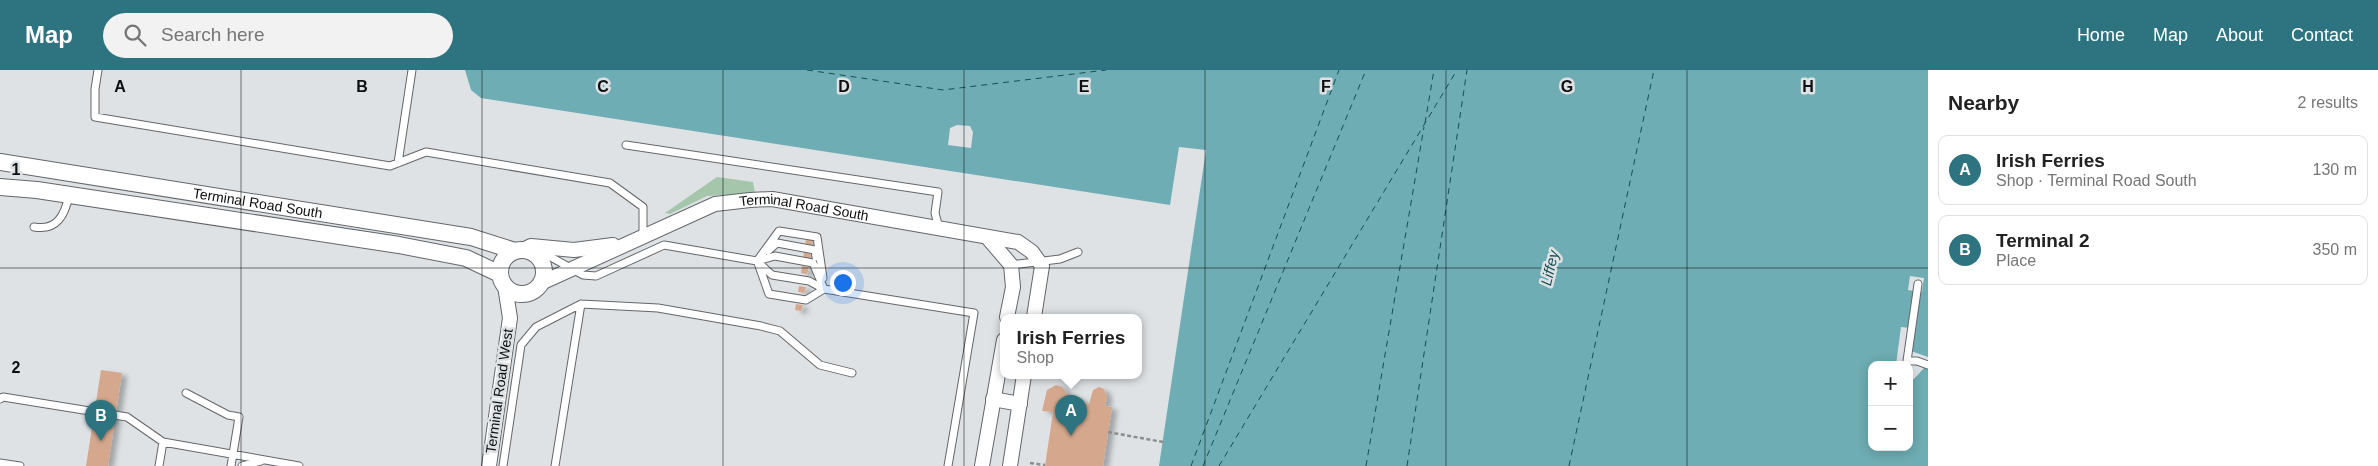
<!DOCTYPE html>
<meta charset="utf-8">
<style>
:root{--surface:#fff;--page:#f2f2f2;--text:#222;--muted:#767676;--line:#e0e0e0;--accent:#2d7480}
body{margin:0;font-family:Arial,sans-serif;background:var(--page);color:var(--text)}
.controls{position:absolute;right:15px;bottom:15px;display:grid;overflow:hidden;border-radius:10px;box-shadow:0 2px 12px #0003}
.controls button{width:45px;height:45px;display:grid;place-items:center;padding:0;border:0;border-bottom:1px solid var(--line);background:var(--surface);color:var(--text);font:25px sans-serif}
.you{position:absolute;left:842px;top:212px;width:18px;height:18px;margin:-12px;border:4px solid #fff;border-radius:50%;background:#1a73e8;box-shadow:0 0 0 8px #1a73e833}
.badge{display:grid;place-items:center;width:32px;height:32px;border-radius:50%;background:var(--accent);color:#fff;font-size:16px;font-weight:700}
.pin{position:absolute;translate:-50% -41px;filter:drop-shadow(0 1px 2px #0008)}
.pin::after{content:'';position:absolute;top:26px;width:18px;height:15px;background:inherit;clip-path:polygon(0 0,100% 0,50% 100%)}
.popup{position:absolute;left:1000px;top:244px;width:142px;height:65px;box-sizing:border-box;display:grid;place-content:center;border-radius:10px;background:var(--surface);filter:drop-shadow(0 1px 4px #0005);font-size:16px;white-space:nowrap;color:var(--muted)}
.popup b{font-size:19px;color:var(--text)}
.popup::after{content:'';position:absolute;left:50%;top:100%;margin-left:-10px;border:10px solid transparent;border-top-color:var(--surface)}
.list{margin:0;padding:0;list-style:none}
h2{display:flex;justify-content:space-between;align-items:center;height:65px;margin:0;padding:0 20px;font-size:21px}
h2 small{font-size:16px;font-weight:400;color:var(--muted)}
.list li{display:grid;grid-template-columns:32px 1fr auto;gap:15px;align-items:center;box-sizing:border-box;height:70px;margin:0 10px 10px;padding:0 10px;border:1px solid var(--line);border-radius:10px}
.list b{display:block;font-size:19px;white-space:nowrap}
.list p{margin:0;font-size:16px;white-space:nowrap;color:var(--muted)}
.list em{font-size:16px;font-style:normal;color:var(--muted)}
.icon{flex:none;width:28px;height:28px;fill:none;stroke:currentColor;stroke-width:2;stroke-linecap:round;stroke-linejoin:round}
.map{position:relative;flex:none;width:1928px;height:396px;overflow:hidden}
header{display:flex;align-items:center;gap:30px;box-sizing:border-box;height:70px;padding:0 25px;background:var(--accent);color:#fff}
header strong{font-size:24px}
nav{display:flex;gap:28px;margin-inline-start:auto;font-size:18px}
.search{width:350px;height:45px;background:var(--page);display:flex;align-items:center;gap:12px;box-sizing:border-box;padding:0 18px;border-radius:28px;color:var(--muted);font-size:19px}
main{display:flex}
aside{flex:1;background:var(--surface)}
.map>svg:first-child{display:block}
.green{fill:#a5c6ab}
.water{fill:#6eadb3;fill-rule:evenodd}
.pier{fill:#dee2e5}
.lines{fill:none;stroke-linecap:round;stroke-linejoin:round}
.ferry{stroke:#164e53;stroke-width:1;stroke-dasharray:6 5;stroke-linecap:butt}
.building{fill:#d5a88d;filter:url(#shadow)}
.service-casing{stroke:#64676a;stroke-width:9}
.minor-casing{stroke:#64676a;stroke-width:16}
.tertiary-casing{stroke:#64676a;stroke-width:18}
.path{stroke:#8b8e90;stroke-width:2.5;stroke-dasharray:4 2.5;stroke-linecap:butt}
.service{stroke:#fff;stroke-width:7}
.minor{stroke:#fff;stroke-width:14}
.tertiary{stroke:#fff;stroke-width:16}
.grid{fill:none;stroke:#0d0e0f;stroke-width:1;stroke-opacity:0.55}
.labels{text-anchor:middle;stroke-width:5;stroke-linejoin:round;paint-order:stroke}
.street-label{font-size:14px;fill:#0d0e0f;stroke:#dee2e5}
.water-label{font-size:15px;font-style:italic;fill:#164e53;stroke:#dee2e5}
.grid-label{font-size:16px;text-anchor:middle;font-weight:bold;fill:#0d0e0f;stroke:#dee2e5;stroke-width:5;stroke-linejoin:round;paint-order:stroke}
</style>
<header>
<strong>Map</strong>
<div class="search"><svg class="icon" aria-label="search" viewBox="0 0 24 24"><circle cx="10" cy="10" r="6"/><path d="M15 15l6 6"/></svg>Search here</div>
<nav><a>Home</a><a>Map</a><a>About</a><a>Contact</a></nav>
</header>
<main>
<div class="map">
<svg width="1928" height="396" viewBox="0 0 1928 396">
<defs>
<filter id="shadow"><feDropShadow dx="5.5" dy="3" stdDeviation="2.5" flood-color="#0004"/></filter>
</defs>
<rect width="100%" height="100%" fill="#dee2e5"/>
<path class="green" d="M717,107L753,112L755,123L707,126L670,144L665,143Z"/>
<path class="water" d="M465,0H1928V396H1159L1206,80L1179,77L1170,135L481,28L471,20ZM1872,295H1909V377H1872Z"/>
<path class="pier" d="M957,55L970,56L973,62L971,78L948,75L950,58Z
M1910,206L1924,208L1922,222L1918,221L1911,281L1928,287V299L1924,298L1914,309L1909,308V295H1896L1901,257L1910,258L1914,221L1908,220Z"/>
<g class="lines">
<path class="ferry" d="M807,0L943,20L1106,0
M1425,53L1434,0
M1191,396L1339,0
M1203,396L1366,0
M1219,396L1457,0
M1366,396L1424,57
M1407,396L1467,0
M1569,396L1654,0"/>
</g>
<path class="building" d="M806,169L813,170L812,177L805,176Z
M804,182L811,184L810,190L803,189Z
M802,196L809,197L807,204L801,203Z
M799,216L806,217L804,223L798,222Z
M796,234L803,235L801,241L795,240Z
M101,300L122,303L108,396H86Z
M1056,315L1062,317L1068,325L1083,329L1082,332L1089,334L1093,320L1099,317L1104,319L1107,327L1105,336L1112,337L1103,396H1045L1053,342L1042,341L1047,320Z"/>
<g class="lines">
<defs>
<path id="service" d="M98,0L95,19V47L390,96L426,82L610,113L643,137V166
M626,75L938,122L935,143L939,158
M398,93L412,0
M34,157C57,161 65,145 69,125
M768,181L777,173L815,180L816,187
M534,183L549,186L583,205L596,206L664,175L757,191L775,186L813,193L824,219
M757,191L772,205L809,211L824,219L974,243L948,396
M757,191L779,161L817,167L823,208
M758,193L769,224L806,230L824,219
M1011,195L1060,189L1078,182
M1918,214L1907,291H1917L1928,295
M186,323L228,345L239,347L231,396
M0,329L3,327L127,347L163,372L159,396
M163,372L299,396
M0,393L20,396
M242,396L261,391
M503,396L521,275L536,257L581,234L658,238L761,256L780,261L820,295L852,303
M555,396L581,234"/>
<g id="minor">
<path d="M987,167L1011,195L1013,217L1007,247"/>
<path d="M523,180L531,176L574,180L613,175"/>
<path id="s1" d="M541,213L715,134L750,130L772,129L1018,172L1032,182L1042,196L1034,247"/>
<path d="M993,329L1020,334"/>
<path d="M489,396L510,248L505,216"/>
<path d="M982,396L1004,270"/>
<path d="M1010,396L1024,305"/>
</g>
<g id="tertiary">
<path id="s2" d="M0,92L471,167L515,181"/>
<path d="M0,117L37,120L399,175L466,188L500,204"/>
<circle cx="522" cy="202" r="22"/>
</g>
</defs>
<use href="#service" class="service-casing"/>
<use href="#minor" class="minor-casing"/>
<use href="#tertiary" class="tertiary-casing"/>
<path class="path" d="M1108,362L1163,372
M1030,393L1045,395"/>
<use href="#service" class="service"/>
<use href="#minor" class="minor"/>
<use href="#tertiary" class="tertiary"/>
</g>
<path class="grid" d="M241,0V396M482,0V396M723,0V396M964,0V396M1205,0V396M1446,0V396M1687,0V396M0,198H1928"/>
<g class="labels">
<g class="street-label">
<text dy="5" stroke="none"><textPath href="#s2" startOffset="261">Terminal Road South</textPath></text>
<text dy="5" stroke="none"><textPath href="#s1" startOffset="281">Terminal Road South</textPath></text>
<text transform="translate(499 321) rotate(-82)" y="5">Terminal Road West</text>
</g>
<g class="water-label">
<text transform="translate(1550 198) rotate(-77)" y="5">Liffey</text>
</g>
</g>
<g class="grid-label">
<text x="120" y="22">A</text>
<text x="362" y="22">B</text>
<text x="603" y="22">C</text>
<text x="844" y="22">D</text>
<text x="1084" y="22">E</text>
<text x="1326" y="22">F</text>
<text x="1567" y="22">G</text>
<text x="1808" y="22">H</text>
<text x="16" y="105">1</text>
<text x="16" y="303">2</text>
</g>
</svg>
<div class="controls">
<button>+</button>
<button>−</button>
</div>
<div class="you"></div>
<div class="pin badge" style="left:1071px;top:366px">A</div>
<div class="popup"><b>Irish Ferries</b>Shop</div>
<div class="pin badge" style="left:101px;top:371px">B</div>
</div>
<aside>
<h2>Nearby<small>2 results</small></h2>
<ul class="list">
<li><span class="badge">A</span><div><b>Irish Ferries</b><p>Shop · Terminal Road South</p></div><em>130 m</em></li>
<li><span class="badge">B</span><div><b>Terminal 2</b><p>Place</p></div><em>350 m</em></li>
</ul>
</aside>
</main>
